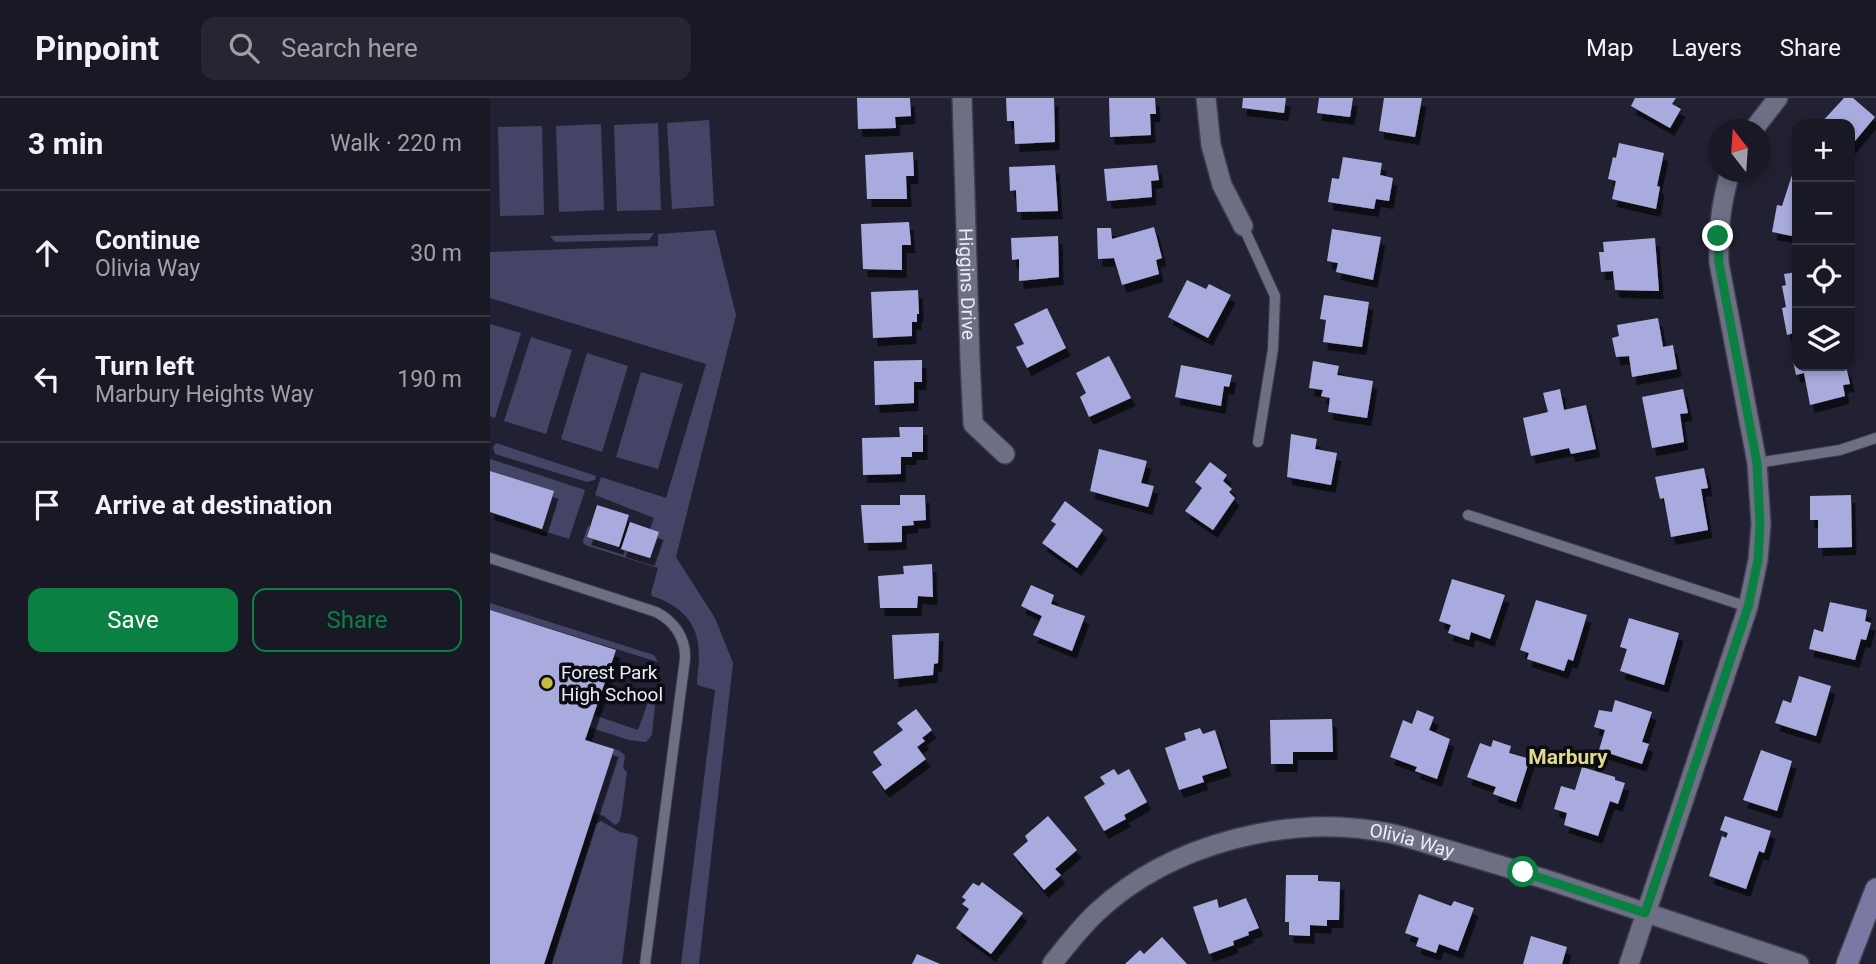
<!DOCTYPE html>
<meta charset="utf-8">
<style>
:root{--surface:#191926;--page:#262632;--text:#f1f3f6;--muted:#9fa0a7;--line:#373843;--accent:#0b8043}
body{margin:0;font-family:Roboto,sans-serif;background:var(--page);color:var(--text)}
.controls{position:absolute;right:21px;top:21px;display:grid;overflow:hidden;border-radius:14px;box-shadow:0 4px 10px #0003}
.controls button{width:63px;height:63px;display:grid;place-items:center;padding:0;border:0;border-bottom:2px solid var(--line);background:var(--surface);color:var(--text);font:35px sans-serif}
.compass{position:absolute;left:1218px;top:21px;width:63px;height:63px;border-radius:50%;background:var(--surface);box-shadow:0 4px 10px #0003;rotate:343deg}
.stop{position:absolute;width:21px;height:21px;margin:-16px;border:5px solid #0b8043;border-radius:50%;background:#fff}
.stop.end{background:#0b8043;border-color:#fff;box-shadow:0 2px 7px #0008}
.list{margin:0;padding:0;list-style:none}
h2{display:flex;justify-content:space-between;align-items:center;height:91px;margin:0;padding:0 28px;font-size:30px}
h2 small{font-size:23px;font-weight:400;color:var(--muted)}
.list li{display:grid;grid-template-columns:46px 1fr auto;gap:21px;align-items:center;box-sizing:border-box;height:126px;padding:0 28px;border-top:2px solid var(--line)}
.list b{display:block;font-size:26px;white-space:nowrap}
.list p{margin:0;font-size:23px;white-space:nowrap;color:var(--muted)}
.list em{font-size:23px;font-style:normal;color:var(--muted)}
.actions{display:flex;gap:14px;padding:21px 28px}
.actions a{flex:1;padding:16px 0;border:2px solid var(--accent);border-radius:14px;text-align:center;font-size:24px;color:var(--accent)}
.actions .main{background:var(--accent);color:#fff}
.icon{flex:none;width:38px;height:38px;fill:none;stroke:currentColor;stroke-width:2;stroke-linecap:round;stroke-linejoin:round}
.map{position:relative;flex:none;width:1386px;height:866px;overflow:hidden}
header{display:flex;align-items:center;gap:42px;box-sizing:border-box;height:98px;padding:0 35px;background:var(--surface);border-bottom:2px solid var(--line)}
header strong{font-size:33px}
nav{display:flex;gap:38px;margin-inline-start:auto;font-size:24px}
.search{width:490px;height:63px;background:var(--page);display:flex;align-items:center;gap:18px;box-sizing:border-box;padding:0 24px;border-radius:14px;color:var(--muted);font-size:26px}
main{display:flex}
aside{flex:1;background:var(--surface)}
.map>svg:first-child{display:block}
.green{fill:#446}
.building{fill:#a9abde;filter:url(#shadow)}
.lines{fill:none;stroke-linecap:round;stroke-linejoin:round}
.lane-casing{stroke:#3c3c4b;stroke-width:12}
.street-casing{stroke:#3c3c4b;stroke-width:22}
.secondary-casing{stroke:#3c3c4b;stroke-width:24}
.lane{stroke:#6e6f85;stroke-width:10}
.street{stroke:#6e6f85;stroke-width:19}
.secondary{stroke:#7979a4;stroke-width:21}
.route{stroke:#0b8043;stroke-width:9}
.poi-dot{fill:#c8bb3b;stroke:#0b0b13;stroke-width:2.5}
.labels{text-anchor:middle;stroke-width:7;stroke-linejoin:round;paint-order:stroke}
.street-label{font-size:19px;fill:#ecedf9;stroke:#0b0b13}
.poi-label{font-size:19px;fill:#ecedf9;stroke:#0b0b13;text-anchor:start}
.neighbourhood-label{font-size:21px;font-weight:bold;fill:#e2db8c;stroke:#0b0b13}
</style>
<header>
<strong>Pinpoint</strong>
<div class="search"><svg class="icon" aria-label="search" viewBox="0 0 24 24"><circle cx="10" cy="10" r="6"/><path d="M15 15l6 6"/></svg>Search here</div>
<nav><a>Map</a><a>Layers</a><a>Share</a></nav>
</header>
<main>
<aside>
<h2>3 min<small>Walk · 220 m</small></h2>
<ul class="list">
<li><svg class="icon" aria-label="ahead" viewBox="0 0 24 24"><path d="M12 20V5M6 11l6-6 6 6"/></svg><div><b>Continue</b><p>Olivia Way</p></div><em>30 m</em></li>
<li><svg class="icon" aria-label="left" viewBox="0 0 24 24"><path d="M17 20v-9H6M10 6l-5 5 5 5"/></svg><div><b>Turn left</b><p>Marbury Heights Way</p></div><em>190 m</em></li>
<li><svg class="icon" aria-label="arrive" viewBox="0 0 24 24"><path d="M6 21V4h12l-3 4 3 4H6"/></svg><div><b>Arrive at destination</b></div></li>
</ul>
<div class="actions"><a class="main">Save</a><a>Share</a></div>
</aside>
<div class="map">
<svg width="1386" height="866" viewBox="0 0 1386 866">
<defs>
<filter id="shadow"><feDropShadow dx="4.5" dy="8" stdDeviation="0" flood-color="#0009"/></filter>
</defs>
<rect width="100%" height="100%" fill="#212133"/>
<path class="green" d="M219,22L224,108L182,111L177,25Z
M168,25L171,112L127,113L124,27Z
M111,26L114,112L69,114L66,28Z
M52,28L54,117L10,118L8,29Z
M225,132L246,217L186,459L225,520L243,565L209,866H191L225,592L210,588L207,586C207,577 209,568 209,558C209,525 192,508 162,498L161,495L168,470L98,448L94,446L93,443L98,428H100L97,439L160,460L169,434L160,431L164,420L105,397L111,379L176,400L216,266L0,200V154L168,148V136Z
M164,135L159,142L65,144L60,138Z
M0,226L31,235L5,320L0,318Z
M41,239L82,252L56,336L14,323Z
M97,255L138,268L112,354L71,341Z
M151,274L193,286L168,371L126,359Z
M6,345L106,378L105,382L97,384L5,356L3,349Z
M0,361L95,392L79,441L41,429L40,427L63,393L0,373Z
M0,505L164,557L168,564L0,512Z
M158,604L165,606L162,637L156,644L139,642L99,629L104,617L148,632Z
M124,651L130,653L135,658L133,670L137,674L131,719L129,724L125,727L114,718L103,715Z
M111,723L130,734L144,737L148,740L132,866H62L106,726Z"/>
<path class="building" d="M367,0H420L421,18L405,19L406,30L368,31Z
M516,0H564L565,44L525,46L524,23H517Z
M619,0H665L666,16H660L661,37L620,39Z
M753,0H796L794,15L752,10Z
M829,0H863L860,19L827,15Z
M894,0H932L925,39L889,33Z
M1145,0H1186L1182,6L1191,11L1180,30L1141,8Z
M1354,0H1363L1385,19L1360,49V26H1330Z
M1129,45L1174,55L1167,88L1170,89L1166,111L1122,101L1126,83L1118,81L1123,59L1126,60Z
M423,54L424,78H416L417,101H377L375,57Z
M853,59L892,65L890,77L903,80L899,103L886,101L884,111L838,104L842,80L849,81Z
M565,67L568,113L527,114L526,92L520,93L519,69Z
M667,67L669,82L661,83L662,99L617,103L614,71Z
M1302,77L1307,79V139L1282,134L1287,107L1292,108Z
M419,124L421,147H412V172L373,171L371,126Z
M664,129L672,160L666,162L669,176L632,187L624,160L608,161L607,130H621L622,141Z
M842,131L891,139L883,182L846,174L848,165L837,163Z
M568,138L569,179L529,183V161L522,162L521,140Z
M1165,140L1169,193L1125,192L1123,173L1111,174L1109,154H1114L1113,144Z
M1307,174V234L1297,237L1292,210L1296,209L1292,188L1296,187L1294,176Z
M697,182L716,191L719,186L741,197L718,240L678,219Z
M428,192L429,216H427V224H422V238L383,240L381,194Z
M834,197L879,204L872,249L833,244L836,222L830,221Z
M557,210L576,250L537,270L526,249L534,246L524,226Z
M1168,220L1173,249L1183,247L1187,271L1142,279L1139,258L1126,259L1122,240L1129,238L1127,227Z
M1307,257V268H1356L1360,286L1353,287L1355,298L1320,307L1314,275L1306,277L1302,258Z
M619,258L641,300L599,319L590,299L596,295L586,275Z
M432,262V284H424V305L385,307L384,263Z
M823,263L849,268L847,277L883,283L877,320L838,314L840,300L831,298L833,292L819,290Z
M691,267L742,277L739,289L734,288L731,308L685,299Z
M1070,291L1074,312L1096,307L1106,351L1081,356L1079,350L1041,358L1033,320L1058,314L1053,295Z
M1193,291L1198,315L1190,316L1194,344L1162,350L1152,299Z
M409,329H433V354H422V359H411V376L373,377L372,340L410,339Z
M801,336L827,341L825,351L847,355L841,387L797,379Z
M609,351L657,363L651,385L664,388L658,409L600,393Z
M720,364L737,377L733,383L742,391L739,394L745,400L723,432L695,413L712,390L705,384Z
M1214,370L1218,390L1211,391L1218,432L1181,439L1174,400L1170,401L1165,379Z
M0,373L64,393L52,431L0,414Z
M410,397H435L436,422L423,423L424,427L412,428V444L374,445L371,407H410Z
M1361,397L1362,449L1328,450V422H1320V398Z
M575,403L613,432L587,470L552,445L566,426L561,423Z
M107,407L139,417L129,449L97,439Z
M140,424L169,434L160,460L131,451Z
M442,466L443,499L428,498L427,510H390L388,478L414,476L413,468Z
M962,481L1015,497L1000,541L981,534L979,542L958,535L961,527L949,523Z
M541,487L564,497L561,506L595,518L582,553L543,537L552,518L531,508Z
M1046,502L1097,517L1083,563L1078,561L1074,573L1037,561L1039,555L1030,552Z
M1340,504L1377,512L1375,523L1381,525L1376,542L1371,541L1365,562L1319,551L1324,531L1333,534Z
M0,512L126,552L95,642L124,651L54,866H0Z
M1139,520L1189,535L1174,587L1130,573L1137,551L1130,549Z
M449,535L448,565L444,566L443,577L404,581L402,537Z
M1309,578L1341,588L1326,638L1285,625L1293,602L1301,605Z
M1125,602L1162,614L1152,644L1159,646L1152,666L1109,652L1115,632L1104,629L1109,612L1122,614Z
M426,611L442,632L432,640L435,643L427,649L436,661L395,692L382,674L392,667L383,654L413,632L407,625Z
M927,612L944,619L939,632L960,641L947,681L925,673L927,669L900,659L913,622L922,626Z
M842,621L843,654H803V666H781L780,622Z
M710,630L713,636L725,632L737,670L712,678L714,684L689,692L675,650L696,642L694,635Z
M1003,642L1021,648L1019,655L1040,661L1026,704L1003,696L1006,689L977,679L990,645L1001,649Z
M1271,652L1302,663L1287,713L1253,702Z
M1092,669L1125,679V682L1135,685L1128,706L1120,703L1108,738L1074,727L1077,715L1064,711L1071,688L1085,692Z
M624,671L628,677L639,671L657,704L634,717L636,721L614,733L594,699L615,686L610,679Z
M558,718L587,752L565,771L571,777L554,792L523,756L538,743L535,738Z
M1235,718L1281,733L1274,755L1269,753L1256,791L1219,778L1232,738L1236,740L1238,735L1230,732Z
M796,777H828V783L850,784L849,822H837V828L820,827V838L799,837V824H795Z
M492,784L533,815L501,856L466,830L479,811L472,806L476,802L472,799L483,785L489,788Z
M929,796L961,808L964,803L984,810L968,853L949,846L946,855L926,848L929,840L915,835Z
M756,800L769,830L758,834L759,837L743,843L744,847L719,856L703,809L727,801L729,810Z
M1041,838L1077,849L1072,866H1033Z
M672,839L697,866H635L650,852L654,856Z
M427,856L450,866H422Z"/>
<g class="lines">
<defs>
<path id="lane" d="M753,128L785,198L783,251L768,344
M1267,365L1350,352L1386,340
M978,417L1258,509
M0,460L166,514C184,523 196,540 195,561L155,866"/>
<g id="street">
<path id="s1" d="M472,0L480,261L483,326L515,356"/>
<path d="M716,0L721,47L732,87L753,128"/>
<path d="M1263,32L1288,0"/>
<path id="s2" d="M562,866C576,848 590,830 607,814C681,745 801,715 899,735C918,739 937,746 955,751C992,762 1030,773 1067,785C1147,812 1228,839 1309,866"/>
<path d="M1139,866L1258,509L1268,462L1271,426L1267,365L1229,165C1228,131 1231,106 1240,74"/>
</g>
<path id="secondary" d="M1357,866L1386,791"/>
</defs>
<use href="#lane" class="lane-casing"/>
<use href="#street" class="street-casing"/>
<use href="#secondary" class="secondary-casing"/>
<use href="#lane" class="lane"/>
<use href="#street" class="street"/>
<use href="#secondary" class="secondary"/>
</g>
<g class="lines">
<path class="route" d="M1033,774L1155,815L1258,509L1268,462L1270,426L1267,365L1229,165L1228,138"/>
</g>
<circle class="poi-dot" cx="57" cy="585" r="7"/>
<g class="labels">
<g class="street-label">
<text dy="7" stroke="none"><textPath href="#s1" startOffset="186">Higgins Drive</textPath></text>
<text dy="7" stroke="none"><textPath href="#s2" startOffset="406">Olivia Way</textPath></text>
</g>
<g class="poi-label">
<text x="71" y="581">Forest Park<tspan x="71" dy="22">High School</tspan></text>
</g>
<g class="neighbourhood-label">
<text x="1078" y="666">Marbury</text>
</g>
</g>
</svg>
<div class="controls">
<button>+</button>
<button>−</button>
<button><svg class="icon" aria-label="locate" viewBox="0 0 24 24"><circle cx="12" cy="12" r="6"/><path d="M12 2v4M12 18v4M2 12h4M18 12h4"/></svg></button>
<button><svg class="icon" aria-label="layers" viewBox="0 0 24 24"><path d="M12 4l9 5-9 5-9-5zM3 14l9 5 9-5"/></svg></button>
</div>
<svg class="compass" viewBox="-18 -18 36 36"><path d="M0-13l5 13h-10z" fill="#e53935"/><path d="M0 13l5-13h-10z" fill="#9fa0a7"/></svg>
<div class="stop" style="left:1033px;top:774px"></div>
<div class="stop end" style="left:1228px;top:138px"></div>
</div>
</main>
